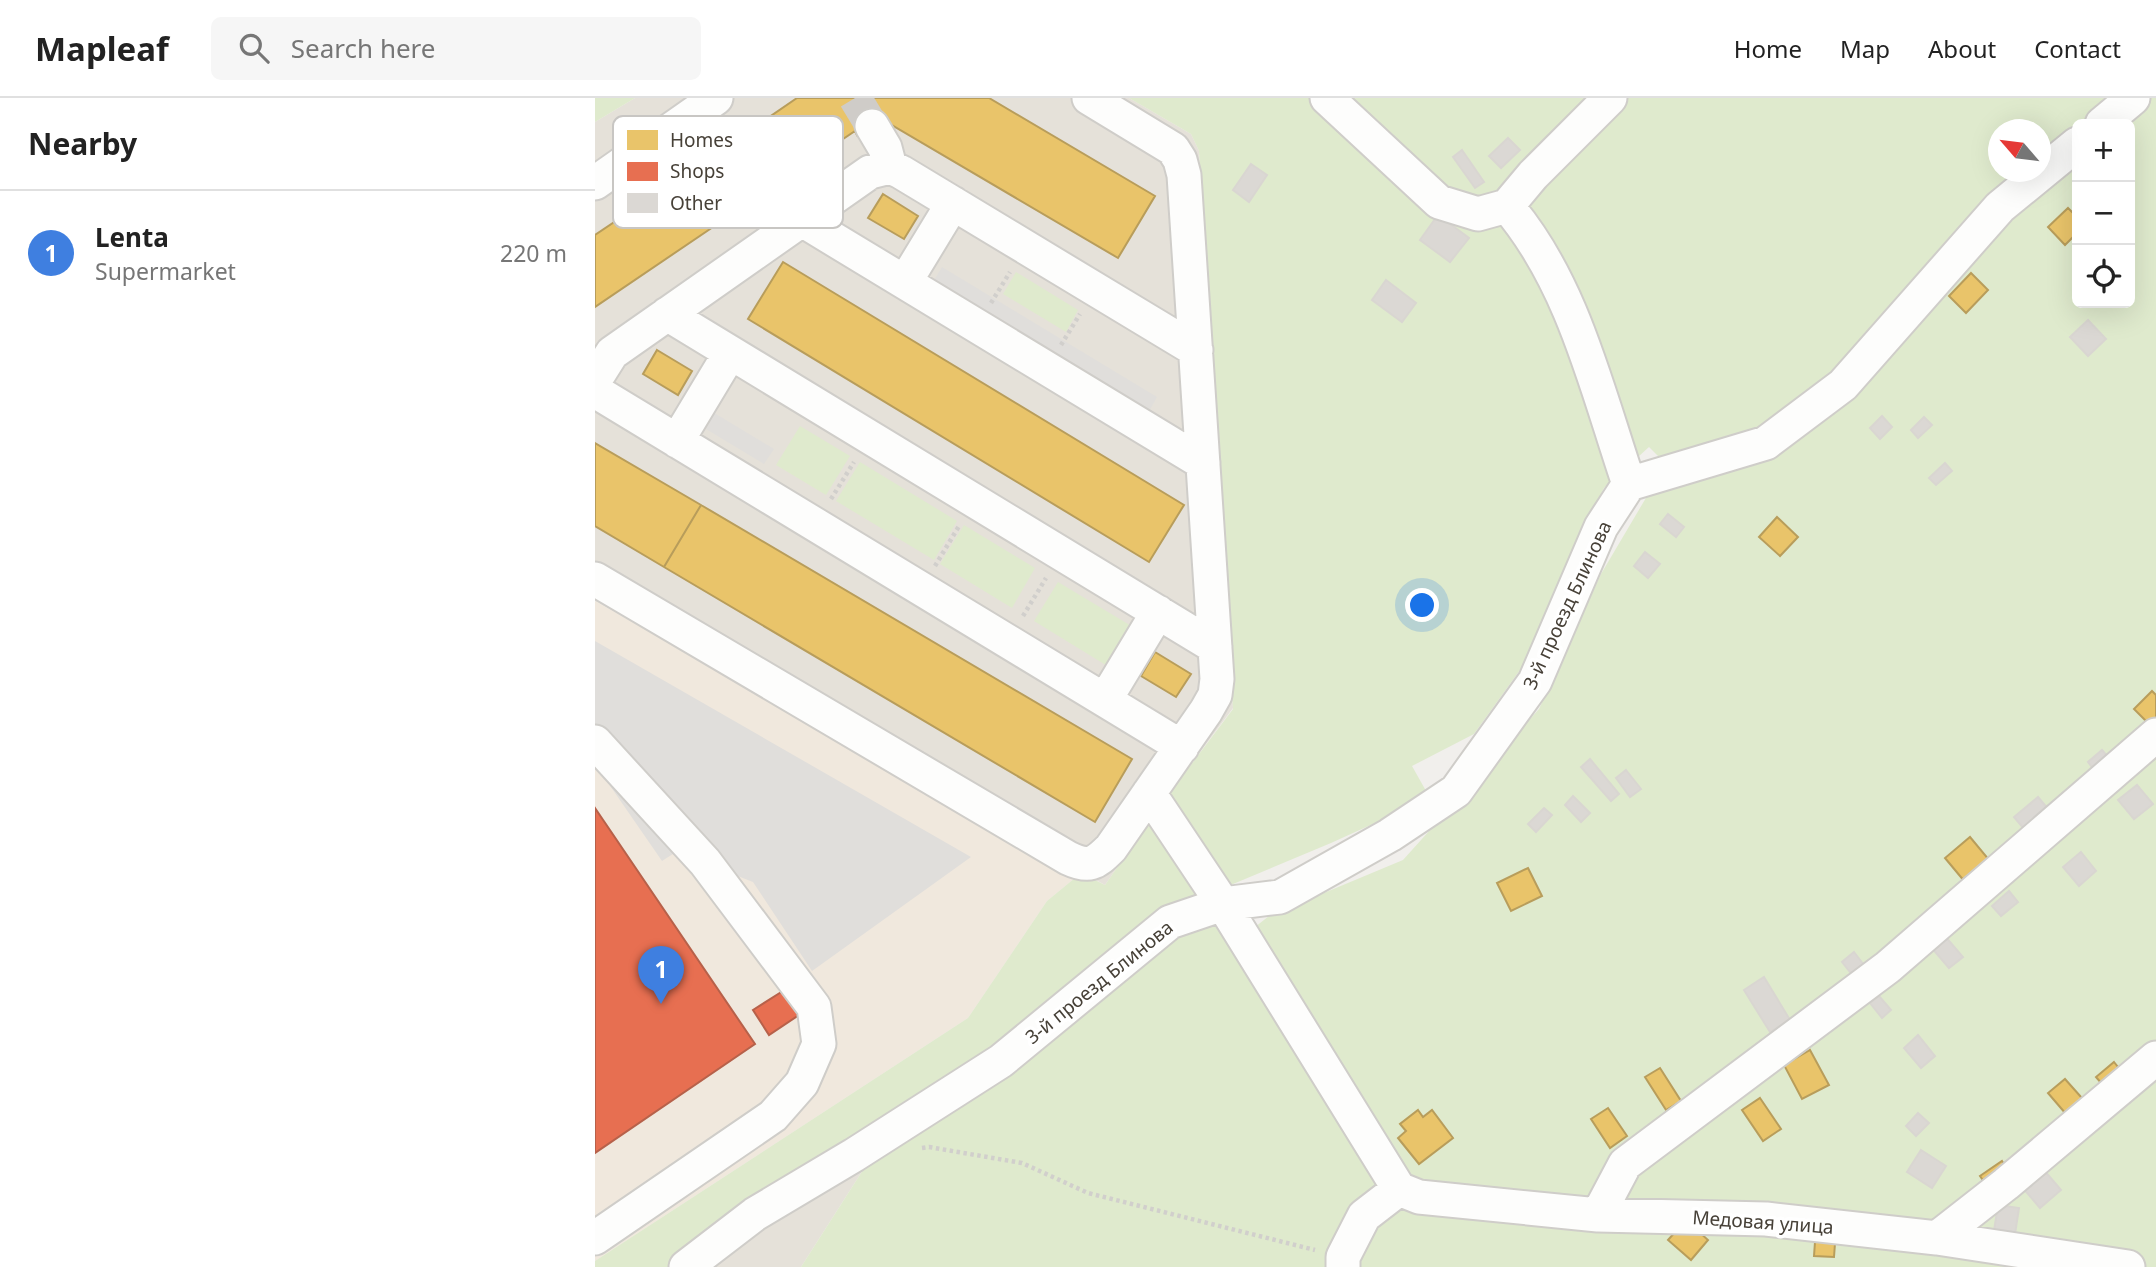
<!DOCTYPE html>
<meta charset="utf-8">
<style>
:root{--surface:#fff;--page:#f6f6f6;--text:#222;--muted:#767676;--line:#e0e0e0;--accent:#827e77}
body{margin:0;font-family:"Noto Sans",sans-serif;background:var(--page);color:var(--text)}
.controls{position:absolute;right:21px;top:21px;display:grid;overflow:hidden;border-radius:10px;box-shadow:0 7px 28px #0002}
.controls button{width:63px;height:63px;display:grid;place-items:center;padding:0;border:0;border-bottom:2px solid var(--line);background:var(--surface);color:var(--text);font:35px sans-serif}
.compass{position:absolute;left:1393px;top:21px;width:63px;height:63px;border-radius:50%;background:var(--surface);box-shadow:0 7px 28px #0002;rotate:298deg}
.you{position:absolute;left:828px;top:508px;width:24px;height:24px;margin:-18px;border:5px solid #fff;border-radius:50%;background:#1a73e8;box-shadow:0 0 0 10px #1a73e833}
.badge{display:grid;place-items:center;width:46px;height:46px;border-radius:50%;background:var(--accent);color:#fff;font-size:23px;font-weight:700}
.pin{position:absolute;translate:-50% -58px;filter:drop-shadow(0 2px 4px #0008)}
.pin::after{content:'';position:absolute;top:37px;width:24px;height:21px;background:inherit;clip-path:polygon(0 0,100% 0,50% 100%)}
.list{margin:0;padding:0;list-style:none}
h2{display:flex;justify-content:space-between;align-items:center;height:91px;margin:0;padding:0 28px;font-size:30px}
h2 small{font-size:23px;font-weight:400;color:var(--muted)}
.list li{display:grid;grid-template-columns:46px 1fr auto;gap:21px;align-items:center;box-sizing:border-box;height:126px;padding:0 28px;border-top:2px solid var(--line)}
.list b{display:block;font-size:26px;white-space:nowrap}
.list p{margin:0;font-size:23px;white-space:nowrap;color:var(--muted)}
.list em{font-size:23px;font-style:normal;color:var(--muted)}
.icon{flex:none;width:38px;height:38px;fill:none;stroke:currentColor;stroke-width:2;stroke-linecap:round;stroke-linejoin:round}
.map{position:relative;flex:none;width:1561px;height:1169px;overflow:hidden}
header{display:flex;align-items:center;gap:42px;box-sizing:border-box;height:98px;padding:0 35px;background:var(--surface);border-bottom:2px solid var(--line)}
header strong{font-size:33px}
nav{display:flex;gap:38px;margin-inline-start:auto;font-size:24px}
.search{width:490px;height:63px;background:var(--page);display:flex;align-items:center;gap:18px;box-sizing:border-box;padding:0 24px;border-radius:10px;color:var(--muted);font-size:26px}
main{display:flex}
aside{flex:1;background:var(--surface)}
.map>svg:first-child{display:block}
.residential{fill:#e5e1d9}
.commercial{fill:#f0e8dd}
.green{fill:#dfeacd;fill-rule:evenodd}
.parking{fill:#e0dedb}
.homes{fill:#e9c46a;stroke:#b89d5b;stroke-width:2}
.shops{fill:#e76f51;stroke:#b7614a;stroke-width:2}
.building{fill:#dbd8d4;stroke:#d9d6d1;stroke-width:2}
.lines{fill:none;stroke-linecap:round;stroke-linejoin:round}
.minor-tunnel{stroke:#cfccc8;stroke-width:33;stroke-dasharray:33 17;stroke-linecap:butt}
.minor-casing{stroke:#cfcdc9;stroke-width:37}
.path{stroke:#d1cfcc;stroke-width:4.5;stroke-dasharray:3.5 3.5;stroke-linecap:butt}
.minor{stroke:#fdfdfc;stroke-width:33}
.labels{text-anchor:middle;stroke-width:7;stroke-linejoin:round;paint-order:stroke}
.street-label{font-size:19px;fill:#474138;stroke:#fff}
.key{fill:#fff;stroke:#c8c6c3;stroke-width:2}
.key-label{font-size:19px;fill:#474138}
</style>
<header>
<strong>Mapleaf</strong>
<div class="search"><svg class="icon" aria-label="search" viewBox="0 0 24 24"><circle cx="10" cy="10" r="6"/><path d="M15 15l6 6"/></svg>Search here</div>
<nav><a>Home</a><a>Map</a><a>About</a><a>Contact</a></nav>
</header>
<main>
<aside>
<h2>Nearby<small></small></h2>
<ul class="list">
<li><span class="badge" style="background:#3f7fe0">1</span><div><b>Lenta</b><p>Supermarket</p></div><em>220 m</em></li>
</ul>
</aside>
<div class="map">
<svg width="1561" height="1169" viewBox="0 0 1561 1169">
<rect width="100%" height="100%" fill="#f1efec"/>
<path class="residential" d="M40,0H534L596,36L604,53L638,610L564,709L510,787L0,503V24Z
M275,1061L206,1169H110L118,1160Z"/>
<path class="commercial" d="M0,503L486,775L452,803L373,920L0,1163Z"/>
<path class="green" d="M0,0H40L0,24Z
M534,0H1561V1169H206L275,1061L582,835L617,825L655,833L674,818L808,762L944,611L1006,476L1071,366L1054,349L1009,390L994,420L933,561L879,636L817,668L835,700L736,745L559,819L471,902L79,1169H0V1163L373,920L452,803L486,775L510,787L564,709L638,611L604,53L596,36ZM1482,26H1535V205H1482ZM1404,32H1446V74H1404Z
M421,174L483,212L471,234L408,196Z
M205,328L255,358L231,397L181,367Z
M265,364L362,423L339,462L241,403Z
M369,427L440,470L417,510L345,466Z
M463,484L538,529L514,569L439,523Z"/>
<path class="parking" d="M347,169L562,299L553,315L338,184Z
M111,310L179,351L169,366L101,325Z
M0,543L376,759L217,873L158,784L81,754L67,763L0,666Z"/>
<path class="homes" d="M202,0H394L560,98L523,160L288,22L262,37L260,33L118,129L85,80Z
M85,80L118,129L0,209V137Z
M288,96L323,118L309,141L273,120Z
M1473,110L1482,119V135L1470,147L1453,129Z
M188,164L589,407L554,464L153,221Z
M1376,175L1393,192L1371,215L1354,198Z
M62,252L97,273L83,297L48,276Z
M0,345L106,407L69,469L0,428Z
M106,407L537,661L500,724L69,469Z
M1182,419L1203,439L1185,458L1164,439Z
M560,554L596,576L581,599L546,578Z
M1557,593L1561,597V627L1558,630L1539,611Z
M1375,739L1395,763L1370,784L1350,760Z
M933,770L947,798L916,813L902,785Z
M1215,952L1234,987L1207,1001L1189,967Z
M1519,964L1531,979L1514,994L1501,979Z
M1065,970L1086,1003L1071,1012L1050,979Z
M1470,981L1494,1008L1477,1023L1453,995Z
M1165,1000L1186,1031L1168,1043L1147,1012Z
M1013,1010L1032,1038L1015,1050L996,1021Z
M823,1012L828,1019L837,1012L858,1040L824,1066L803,1040L811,1033L805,1026Z
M1407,1063L1416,1077L1394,1091L1385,1078Z
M1091,1122L1113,1142L1096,1162L1073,1142Z
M1221,1130L1241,1132L1239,1159L1219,1158Z"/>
<path class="shops" d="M0,710L160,946L0,1055Z
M191,891L207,915L174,937L158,912Z"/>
<path class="building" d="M913,40L925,52L906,70L894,58Z
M867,52L889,84L880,90L858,59Z
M656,66L672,77L654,104L638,92Z
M843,117L874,140L855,164L825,142Z
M791,182L821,205L807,224L777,202Z
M1493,222L1511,241L1493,258L1475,239Z
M1287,318L1297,329L1285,341L1275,330Z
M1329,319L1337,327L1323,340L1316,332Z
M1350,365L1357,373L1341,387L1334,380Z
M1073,416L1089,429L1081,439L1065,426Z
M1050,454L1065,466L1053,480L1039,468Z
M1507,652L1519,666L1504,678L1493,664Z
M995,661L1024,696L1016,703L986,669Z
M1031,672L1046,691L1035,699L1021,680Z
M1542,687L1558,706L1539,721L1523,702Z
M978,698L995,715L986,724L970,707Z
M1443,699L1459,718L1435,738L1419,719Z
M949,710L957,717L941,734L933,726Z
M1486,754L1501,773L1484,788L1468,769Z
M1414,793L1423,804L1406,818L1397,808Z
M1349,837L1368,859L1354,870L1336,849Z
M1259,854L1275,875L1263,884L1247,864Z
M1169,879L1195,922L1175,934L1149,892Z
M1284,898L1296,912L1287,920L1275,905Z
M1323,937L1340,958L1326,970L1309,950Z
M1323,1015L1334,1025L1321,1038L1311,1028Z
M1326,1052L1351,1068L1337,1090L1312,1074Z
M1448,1071L1466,1092L1445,1110L1428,1090Z
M1403,1107L1424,1110L1420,1136L1399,1133Z"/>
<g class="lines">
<path class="minor-tunnel" d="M260,0L277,28"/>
<defs>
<path id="minor" d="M732,0L844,104L883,116L912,108L938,77L1015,0
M1507,26L1538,0
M277,28L290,50L295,69
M0,85L121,0
M912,108C978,185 1002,292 1034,386
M207,122L608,365
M310,184L358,105
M72,216L620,549
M0,282L17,255L275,74L295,69L306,74L601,252
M0,293L587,649
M82,343L135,255
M0,481L473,760C494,770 500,766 516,750L611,613L620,597L622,581L589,77L585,62L578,51L494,0
M510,602L563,514
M0,644L110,764L219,909L224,946L207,985L178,1018L0,1140
M554,695L628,806L804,1091
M804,1091L824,1099L1003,1117L1171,1121L1342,1140L1533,1169
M1003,1117L1030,1066L1293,869L1561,637
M1342,1140L1411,1086L1561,960
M91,1169L160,1116L259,1057L406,963L575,824L628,806L685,799L795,737L861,693L940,583L1006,429L1034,386L1171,345L1248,287L1405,109L1482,46
M748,1169V1159L769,1118L804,1091"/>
</defs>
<use href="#minor" class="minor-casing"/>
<path class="path" d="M396,205L415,174
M466,247L485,216
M236,401L259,364
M340,468L364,428
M428,518L451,480
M327,1050L334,1049L427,1065L493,1095L720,1152"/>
<use href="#minor" class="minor"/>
</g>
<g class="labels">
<g class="street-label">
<text transform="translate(972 507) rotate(-65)" y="7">3-й проезд Блинова</text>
<text transform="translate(504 884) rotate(-39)" y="7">3-й проезд Блинова</text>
<text transform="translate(1168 1124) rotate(4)" y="7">Медовая улица</text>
</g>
</g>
<rect x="18" y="18" width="230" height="112" rx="10" class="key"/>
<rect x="32" y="32" width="31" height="20" fill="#e9c46a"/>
<rect x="32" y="64" width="31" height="19" fill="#e76f51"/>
<rect x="32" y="95" width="31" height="20" fill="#dbd8d4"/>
<g class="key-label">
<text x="75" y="49">Homes</text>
<text x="75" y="80">Shops</text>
<text x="75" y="112">Other</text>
</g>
</svg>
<div class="controls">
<button>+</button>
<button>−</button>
<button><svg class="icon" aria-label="locate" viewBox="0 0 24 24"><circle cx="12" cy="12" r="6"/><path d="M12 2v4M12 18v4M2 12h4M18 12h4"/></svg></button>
</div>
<svg class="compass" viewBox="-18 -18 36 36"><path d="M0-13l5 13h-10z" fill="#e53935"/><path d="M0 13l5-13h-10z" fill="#767676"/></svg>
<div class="you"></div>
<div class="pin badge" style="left:66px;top:906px;background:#3f7fe0">1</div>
</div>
</main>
